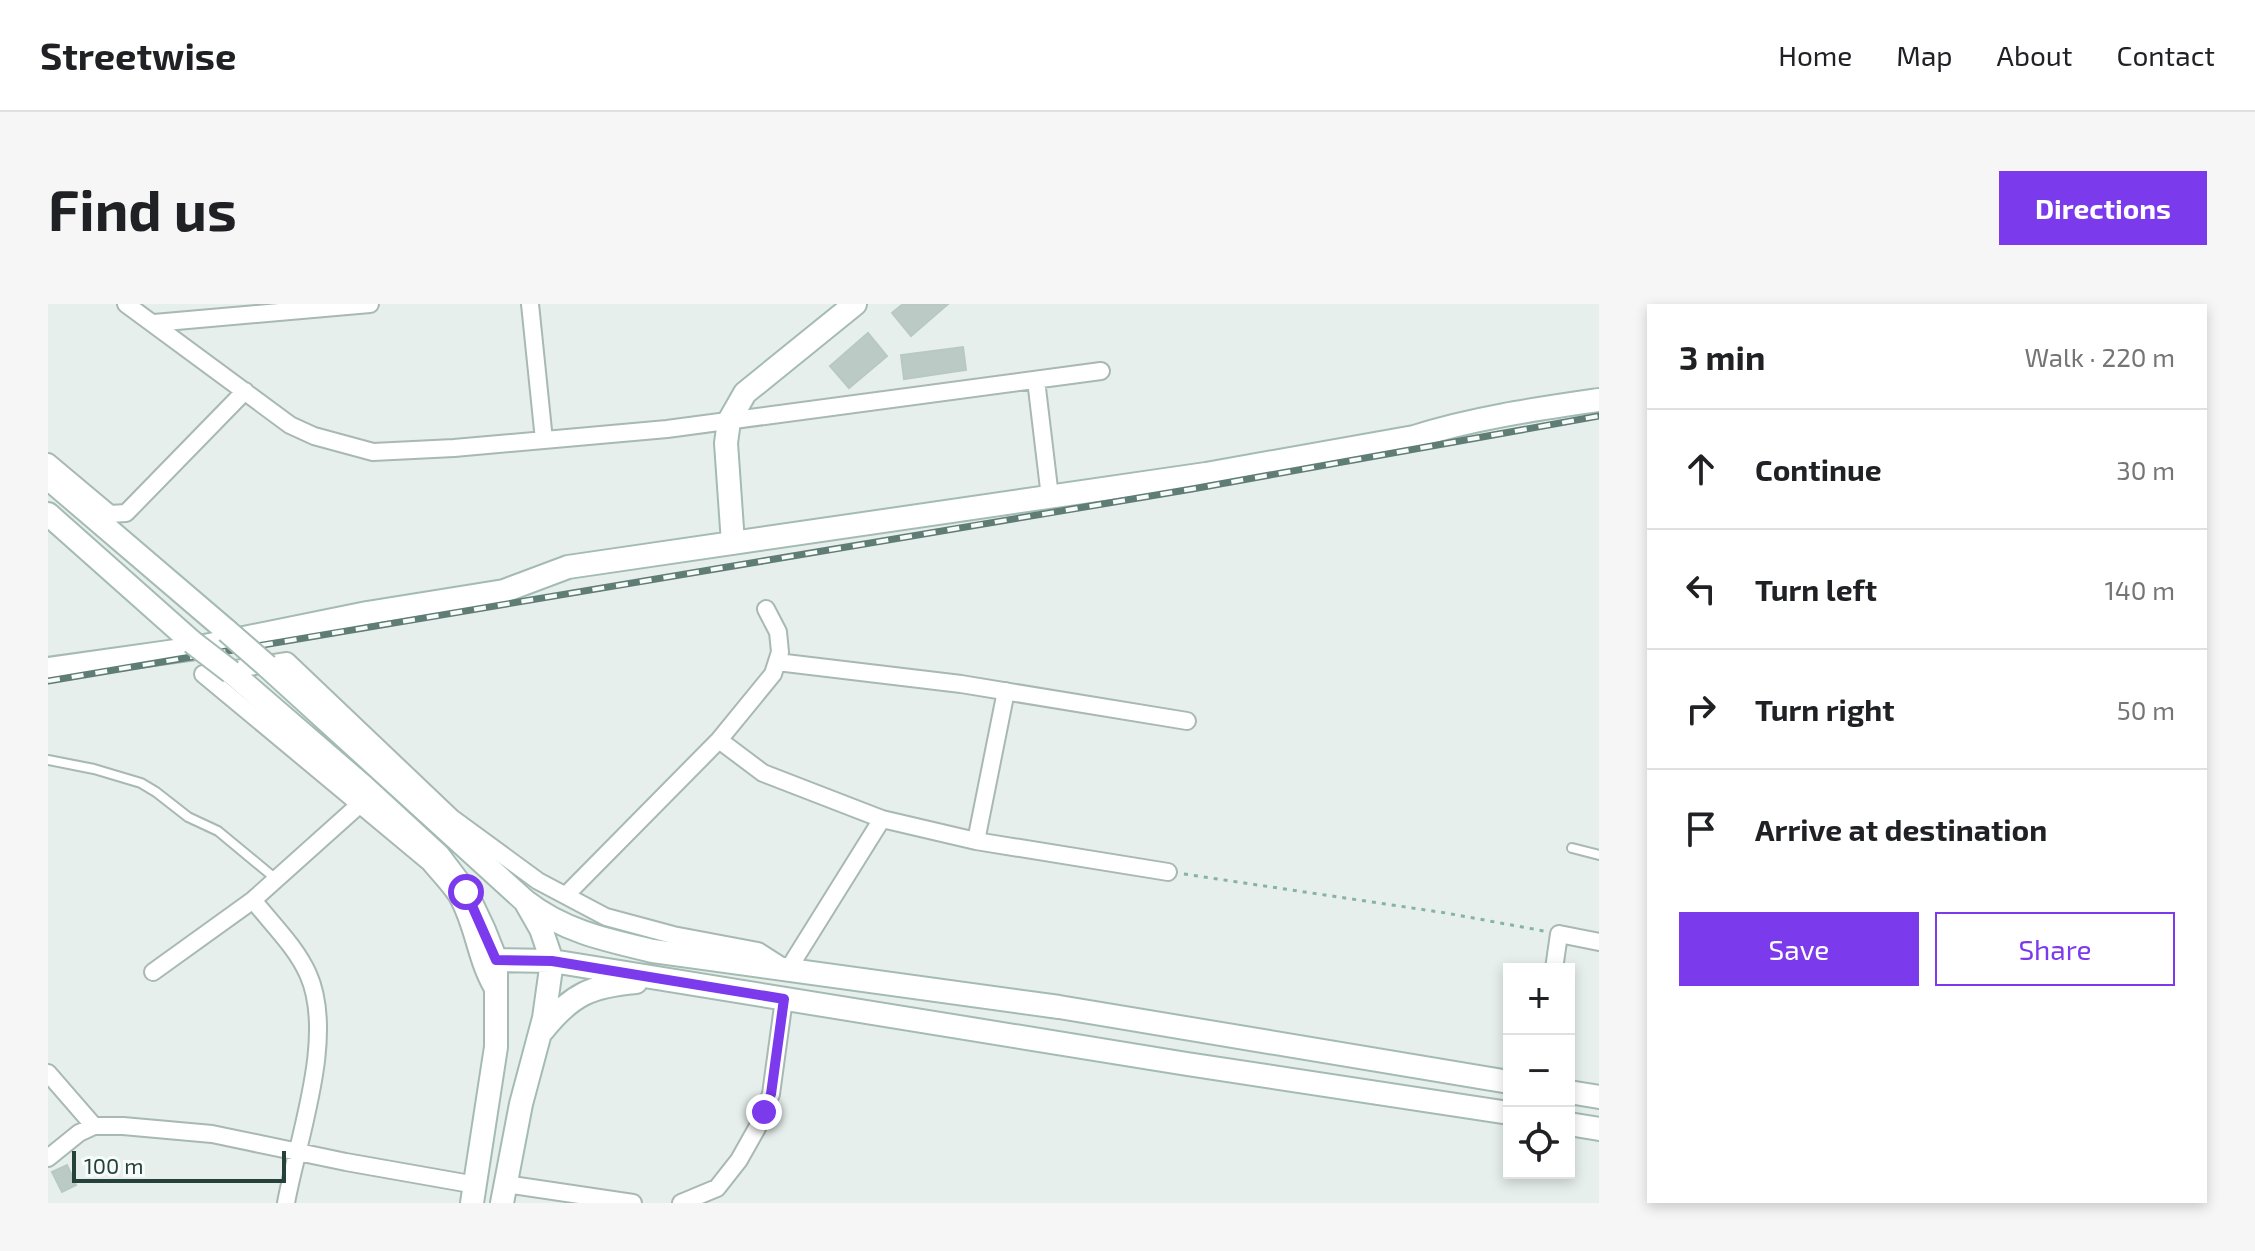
<!DOCTYPE html>
<meta charset="utf-8">
<style>
:root{--surface:#fff;--page:#f6f6f6;--text:#202124;--muted:#757577;--line:#e0e0e0;--accent:#7c3aed}
body{margin:0;font-family:"Exo 2",sans-serif;background:var(--page);color:var(--text)}
.controls{position:absolute;right:24px;bottom:24px;display:grid;overflow:hidden;border-radius:0px;box-shadow:0 4px 12px #0003}
.controls button{width:72px;height:72px;display:grid;place-items:center;padding:0;border:0;border-bottom:2px solid var(--line);background:var(--surface);color:var(--text);font:40px sans-serif}
.scale{position:absolute;left:24px;bottom:20px;width:214px;box-sizing:border-box;padding-left:8px;border:4px solid #24423a;border-top:0;font-size:22px;line-height:28px;white-space:nowrap;color:#24423a;-webkit-text-stroke:6px #f7fbf9;paint-order:stroke}
.stop{position:absolute;width:24px;height:24px;margin:-18px;border:6px solid #7c3aed;border-radius:50%;background:#fff}
.stop.end{background:#7c3aed;border-color:#fff;box-shadow:0 2px 8px #0008}
.list{margin:0;padding:0;list-style:none}
h2{display:flex;justify-content:space-between;align-items:center;height:104px;margin:0;padding:0 32px;font-size:34px}
h2 small{font-size:26px;font-weight:400;color:var(--muted)}
.list li{display:grid;grid-template-columns:52px 1fr auto;gap:24px;align-items:center;box-sizing:border-box;height:120px;padding:0 32px;border-top:2px solid var(--line)}
.list b{display:block;font-size:30px;white-space:nowrap}
.list em{font-size:26px;font-style:normal;color:var(--muted)}
.actions{display:flex;gap:16px;padding:24px 32px}
.actions a{flex:1;padding:18px 0;border:2px solid var(--accent);border-radius:0px;text-align:center;font-size:28px;color:var(--accent)}
.actions .main{background:var(--accent);color:#fff}
.icon{flex:none;width:44px;height:44px;fill:none;stroke:currentColor;stroke-width:2;stroke-linecap:round;stroke-linejoin:round}
.map{position:relative;flex:none;width:1551px;height:899px;overflow:hidden;border-radius:0px}
header{display:flex;align-items:center;gap:48px;box-sizing:border-box;height:112px;padding:0 40px;background:var(--surface);border-bottom:2px solid var(--line)}
header strong{font-size:38px}
nav{display:flex;gap:44px;margin-inline-start:auto;font-size:28px}
.intro{display:flex;align-items:center;justify-content:space-between;box-sizing:border-box;height:192px;padding:0 48px}
h1{margin:0;font-size:56px}
.button{padding:20px 36px;border-radius:0px;background:var(--accent);color:#fff;font-size:28px;font-weight:700}
main{display:flex;gap:48px;padding:0 48px}
aside{flex:1;background:var(--surface);border-radius:0px;box-shadow:0 4px 12px #0003}
.map>svg:first-child{display:block}
.building{fill:#bbcac4;stroke:#b8c9c2;stroke-width:2}
.lines{fill:none;stroke-linecap:round;stroke-linejoin:round}
.lane-casing{stroke:#a8b8b2;stroke-width:12}
.street-casing{stroke:#a8b8b2;stroke-width:20}
.secondary-casing{stroke:#a4bbb3;stroke-width:26}
.path{stroke:#86b3a5;stroke-width:3;stroke-dasharray:4 6;stroke-linecap:butt}
.lane{stroke:#fff;stroke-width:8}
.street{stroke:#fff;stroke-width:16}
.secondary{stroke:#fff;stroke-width:22}
.rail-casing{stroke:#5f7d75;stroke-width:7}
.rail{stroke:#f7fbf9;stroke-width:4;stroke-dasharray:12;stroke-linecap:butt}
.secondary-bridge-casing{stroke:#a4bbb3;stroke-width:26;stroke-linecap:butt}
.secondary-bridge{stroke:#fff;stroke-width:22}
.route{stroke:#7c3aed;stroke-width:10}
</style>
<header>
<strong>Streetwise</strong>
<nav><a>Home</a><a>Map</a><a>About</a><a>Contact</a></nav>
</header>
<div class="intro"><h1>Find us</h1><a class="button">Directions</a></div>
<main>
<div class="map">
<svg width="1551" height="899" viewBox="0 0 1551 899">
<rect width="100%" height="100%" fill="#e6efeb"/>
<path class="building" d="M855,0H900L863,32L844,9Z
M820,29L839,52L801,84L782,62Z
M915,43L918,66L856,75L853,51Z
M19,861L28,881L14,888L4,868Z"/>
<g class="lines">
<defs>
<path id="lane" d="M0,456L46,465L93,479L108,488L140,513L170,527L228,575
M1524,544L1551,551"/>
<path id="street" d="M78,0L242,121L266,132L325,148L406,144L619,125L1053,67
M482,0L496,136
M106,19L322,0
M988,76L1002,193
M0,158L62,210L78,209L197,87
M729,358L913,380L1139,417
M671,436L715,469L834,515L928,537L1120,568
M928,537L958,387
M518,591L671,436L725,370L732,348L730,328L718,305
M205,596C224,620 248,643 260,670C288,732 250,833 238,899
M741,664L834,515
M1506,665L1511,630L1551,638
M105,668L205,596L311,501
M448,690C427,658 427,623 409,592C401,580 390,569 381,558L155,370L239,357L404,514L490,577L558,613L625,631L710,647L735,663
M0,769L46,822
M0,854L31,829L46,822H75L164,830L298,858L428,881
M458,880L585,899
M633,899L669,884L691,856L709,824L723,790L736,695"/>
<path id="secondary" d="M0,174L179,327
M0,210L144,338
M685,239L678,139L681,117L697,89L807,0
M219,362L477,597L493,625L504,657L496,714L473,800L454,899
M0,365L142,345L319,309L456,287L520,263L1158,170L1366,133C1425,114 1489,105 1551,96
M183,368L315,482L390,551L418,588L436,626L448,656V743L424,899
M477,597C515,627 558,636 605,647L1011,703L1461,778
M448,656L504,657L1139,760L1461,809
M495,726C524,690 543,682 588,678
M1521,788L1551,793
M1521,820L1551,825"/>
</defs>
<use href="#lane" class="lane-casing"/>
<use href="#street" class="street-casing"/>
<use href="#secondary" class="secondary-casing"/>
<path class="path" d="M1136,570L1398,609L1496,627"/>
<use href="#lane" class="lane"/>
<use href="#street" class="street"/>
<use href="#secondary" class="secondary"/>
<defs>
<path id="rail" d="M0,377L1144,185L1551,112"/>
</defs>
<use href="#rail" class="rail-casing"/>
<use href="#rail" class="rail"/>
<defs>
<path id="secondary-bridge" d="M179,327L219,362
M144,338L183,368"/>
</defs>
<use href="#secondary-bridge" class="secondary-bridge-casing"/>
<use href="#secondary-bridge" class="secondary-bridge"/>
</g>
<g class="lines">
<path class="route" d="M418,588L448,656L504,657L736,695L723,790L716,808"/>
</g>
</svg>
<div class="controls">
<button>+</button>
<button>−</button>
<button><svg class="icon" aria-label="locate" viewBox="0 0 24 24"><circle cx="12" cy="12" r="6"/><path d="M12 2v4M12 18v4M2 12h4M18 12h4"/></svg></button>
</div>
<div class="scale">100 m</div>
<div class="stop" style="left:418px;top:588px"></div>
<div class="stop end" style="left:716px;top:808px"></div>
</div>
<aside>
<h2>3 min<small>Walk · 220 m</small></h2>
<ul class="list">
<li><svg class="icon" aria-label="ahead" viewBox="0 0 24 24"><path d="M12 20V5M6 11l6-6 6 6"/></svg><div><b>Continue</b></div><em>30 m</em></li>
<li><svg class="icon" aria-label="left" viewBox="0 0 24 24"><path d="M17 20v-9H6M10 6l-5 5 5 5"/></svg><div><b>Turn left</b></div><em>140 m</em></li>
<li><svg class="icon" aria-label="right" viewBox="0 0 24 24"><path d="M7 20v-9h11M14 6l5 5-5 5"/></svg><div><b>Turn right</b></div><em>50 m</em></li>
<li><svg class="icon" aria-label="arrive" viewBox="0 0 24 24"><path d="M6 21V4h12l-3 4 3 4H6"/></svg><div><b>Arrive at destination</b></div></li>
</ul>
<div class="actions"><a class="main">Save</a><a>Share</a></div>
</aside>
</main>
